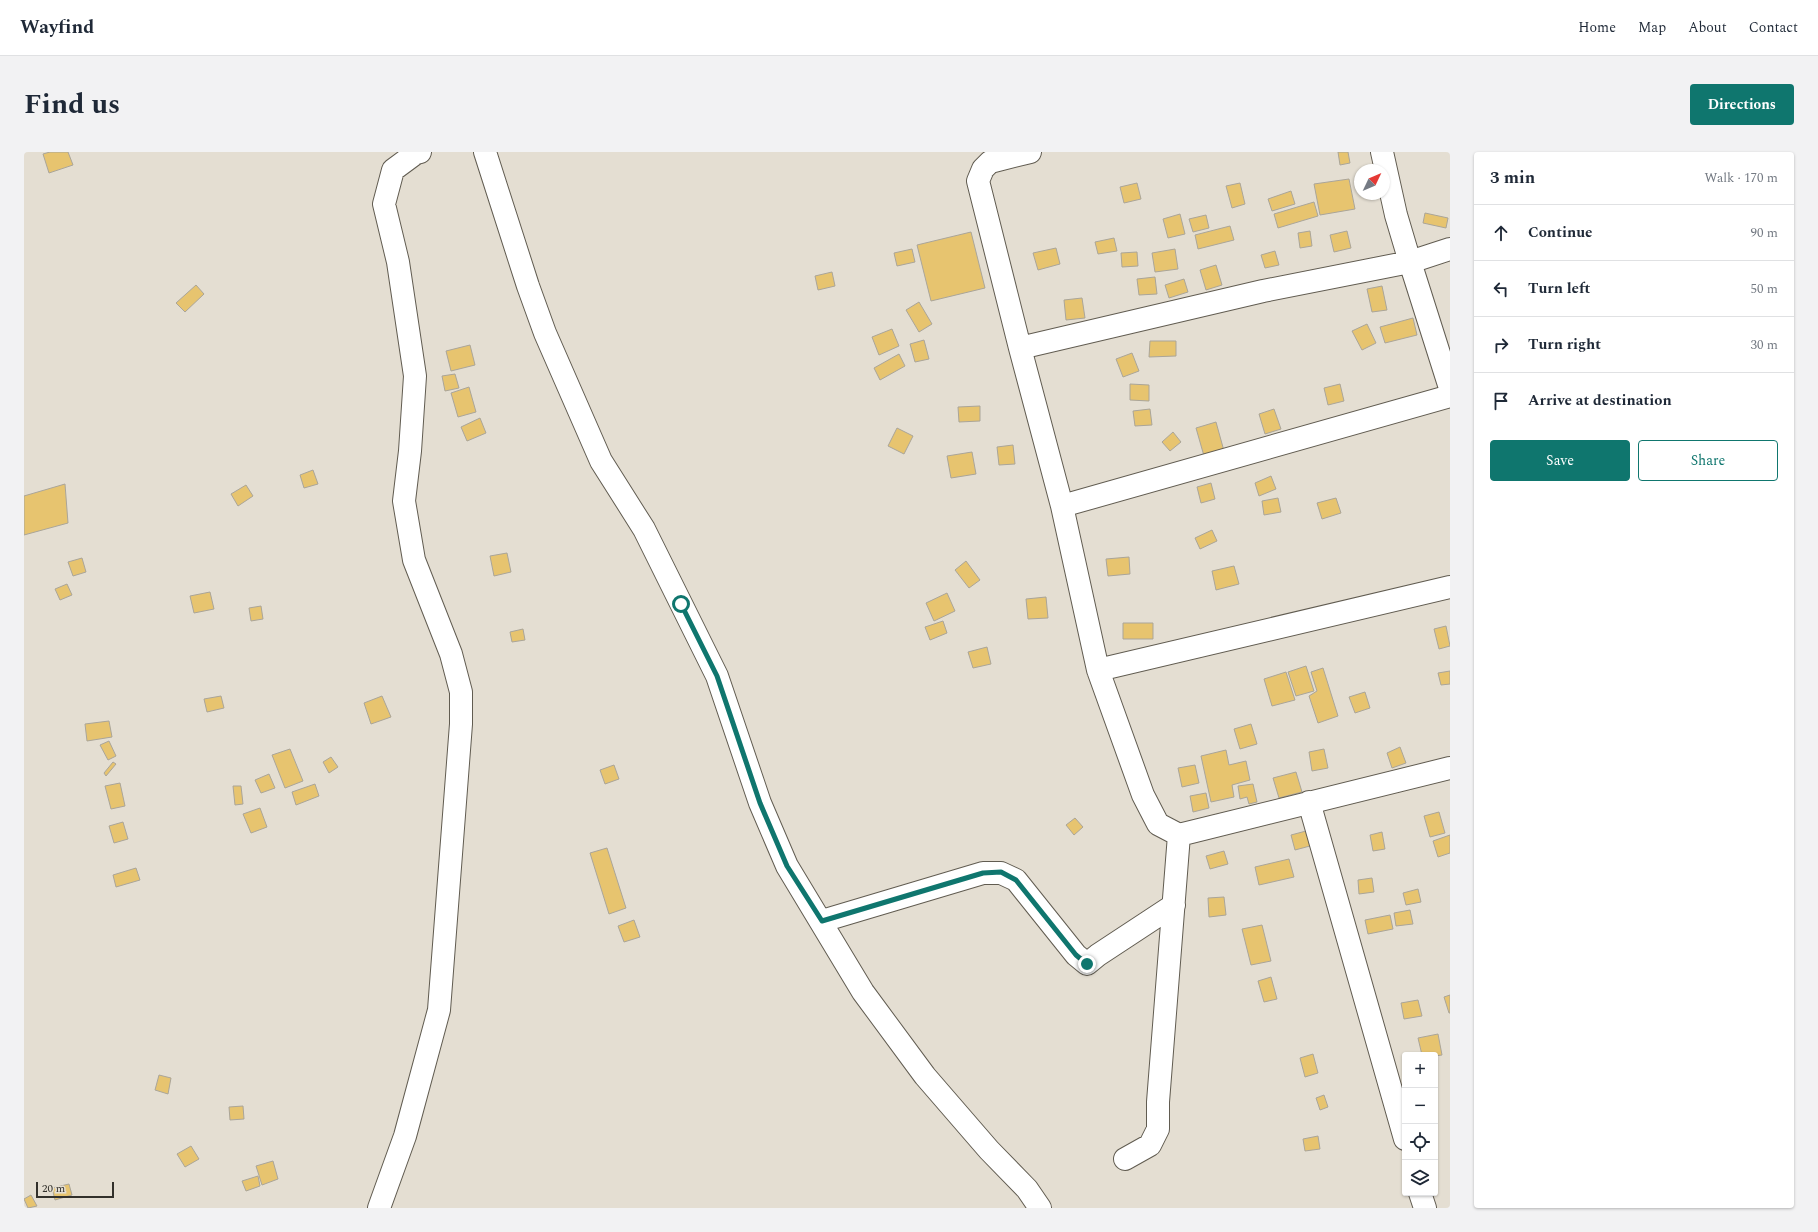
<!DOCTYPE html>
<meta charset="utf-8">
<style>
:root{--surface:#fff;--page:#f2f2f3;--text:#1f2937;--muted:#747a83;--line:#e0e1e3;--accent:#0f766e}
body{margin:0;font-family:Spectral,serif;background:var(--page);color:var(--text)}
.controls{position:absolute;right:12px;bottom:12px;display:grid;overflow:hidden;border-radius:4px;box-shadow:0 1px 3px #0004}
.controls button{width:36px;height:36px;display:grid;place-items:center;padding:0;border:0;border-bottom:1px solid var(--line);background:var(--surface);color:var(--text);font:20px sans-serif}
.compass{position:absolute;left:1330px;top:12px;width:36px;height:36px;border-radius:50%;background:var(--surface);box-shadow:0 1px 3px #0004;rotate:46deg}
.scale{position:absolute;left:12px;bottom:10px;width:78px;box-sizing:border-box;padding-left:4px;border:2px solid #32302b;border-top:0;font-size:11px;line-height:14px;white-space:nowrap;color:#32302b;-webkit-text-stroke:3px #e4ded2;paint-order:stroke}
.stop{position:absolute;width:12px;height:12px;margin:-9px;border:3px solid #0f766e;border-radius:50%;background:#fff}
.stop.end{background:#0f766e;border-color:#fff;box-shadow:0 1px 4px #0008}
.list{margin:0;padding:0;list-style:none}
h2{display:flex;justify-content:space-between;align-items:center;height:52px;margin:0;padding:0 16px;font-size:17px}
h2 small{font-size:13px;font-weight:400;color:var(--muted)}
.list li{display:grid;grid-template-columns:26px 1fr auto;gap:12px;align-items:center;box-sizing:border-box;height:56px;padding:0 16px;border-top:1px solid var(--line)}
.list b{display:block;font-size:15px;white-space:nowrap}
.list em{font-size:13px;font-style:normal;color:var(--muted)}
.actions{display:flex;gap:8px;padding:12px 16px}
.actions a{flex:1;padding:9px 0;border:1px solid var(--accent);border-radius:4px;text-align:center;font-size:14px;color:var(--accent)}
.actions .main{background:var(--accent);color:#fff}
.icon{flex:none;width:22px;height:22px;fill:none;stroke:currentColor;stroke-width:2;stroke-linecap:round;stroke-linejoin:round}
.map{position:relative;flex:none;width:1426px;height:1056px;overflow:hidden;border-radius:4px}
header{display:flex;align-items:center;gap:24px;box-sizing:border-box;height:56px;padding:0 20px;background:var(--surface);border-bottom:1px solid var(--line)}
header strong{font-size:19px}
nav{display:flex;gap:22px;margin-inline-start:auto;font-size:14px}
.intro{display:flex;align-items:center;justify-content:space-between;box-sizing:border-box;height:96px;padding:0 24px}
h1{margin:0;font-size:28px}
.button{padding:10px 18px;border-radius:4px;background:var(--accent);color:#fff;font-size:14px;font-weight:700}
main{display:flex;gap:24px;padding:0 24px}
aside{flex:1;background:var(--surface);border-radius:4px;box-shadow:0 1px 3px #0004}
.map>svg:first-child{display:block}
.building{fill:#e7c46f;stroke:#aaa599}
.lines{fill:none;stroke-linecap:round;stroke-linejoin:round}
.minor-casing{stroke:#615c51;stroke-width:24}
.minor{stroke:#fff;stroke-width:22}
.route{stroke:#0f766e;stroke-width:5}
</style>
<header>
<strong>Wayfind</strong>
<nav><a>Home</a><a>Map</a><a>About</a><a>Contact</a></nav>
</header>
<div class="intro"><h1>Find us</h1><a class="button">Directions</a></div>
<main>
<div class="map">
<svg width="1426" height="1056" viewBox="0 0 1426 1056">
<rect width="100%" height="100%" fill="#e4ded2"/>
<path class="building" d="M26,0H44L49,13L25,21L19,2Z
M1314,0H1324L1326,11L1316,13Z
M1325,27L1331,57L1296,63L1290,32Z
M1113,31L1117,47L1100,51L1096,35Z
M1216,31L1221,52L1208,56L1202,34Z
M1267,39L1271,52L1248,59L1244,47Z
M1290,50L1294,64L1254,76L1250,62Z
M1401,61L1424,66L1422,76L1399,71Z
M1156,62L1161,82L1144,86L1139,67Z
M1182,63L1185,76L1169,80L1165,67Z
M1206,74L1210,88L1174,97L1171,83Z
M1286,79L1288,94L1276,96L1274,81Z
M1323,79L1327,96L1310,100L1306,83Z
M947,80L961,136L907,149L893,93Z
M1090,86L1093,99L1074,102L1071,90Z
M1032,96L1036,112L1014,118L1009,101Z
M888,97L891,110L873,114L870,101Z
M1151,97L1154,117L1131,120L1128,101Z
M1251,99L1255,113L1241,116L1237,103Z
M1113,100L1114,114L1098,115L1097,101Z
M1192,113L1198,133L1182,138L1176,118Z
M808,120L811,134L794,138L791,124Z
M1131,125L1133,142L1115,143L1113,127Z
M1160,127L1164,140L1145,146L1141,133Z
M172,133L180,142L161,160L152,151Z
M1358,134L1363,158L1348,160L1343,137Z
M1058,146L1061,166L1042,168L1040,148Z
M895,150L908,172L895,180L882,158Z
M1389,166L1393,183L1361,191L1356,175Z
M1343,172L1352,191L1338,198L1328,179Z
M868,177L875,194L855,203L848,185Z
M900,188L905,207L891,210L886,192Z
M1126,189H1152V204L1125,205Z
M446,193L451,213L427,219L422,199Z
M1108,201L1115,219L1099,225L1092,207Z
M875,202L881,214L856,228L850,216Z
M431,222L435,236L421,239L418,224Z
M1106,232L1125,233V249L1106,248Z
M1316,232L1320,249L1304,253L1300,236Z
M445,235L452,260L434,265L427,241Z
M956,254V269L935,270L934,255Z
M1126,257L1128,273L1111,274L1109,259Z
M1250,257L1257,277L1241,282L1235,262Z
M456,266L462,281L443,289L437,275Z
M1192,270L1200,299L1180,304L1172,276Z
M873,276L889,284L880,302L864,294Z
M1149,280L1157,290L1146,299L1138,290Z
M989,293L991,312L975,313L973,295Z
M948,300L952,322L927,326L923,304Z
M289,318L294,332L280,336L276,323Z
M1247,324L1252,337L1235,344L1231,331Z
M1187,331L1191,347L1177,351L1173,335Z
M41,332L44,371L0,383V344Z
M222,333L229,344L214,354L207,342Z
M1254,346L1257,360L1240,363L1238,349Z
M1312,346L1317,361L1298,367L1293,351Z
M1188,378L1193,389L1176,397L1171,386Z
M483,401L487,420L470,424L466,404Z
M1105,405L1106,422L1084,424L1082,407Z
M58,406L62,420L49,424L44,410Z
M942,409L956,428L945,436L931,418Z
M1210,414L1215,432L1192,438L1188,419Z
M43,432L48,443L36,448L31,437Z
M186,440L190,457L170,461L166,444Z
M923,441L931,459L910,469L902,451Z
M1022,445L1024,466L1004,467L1002,447Z
M237,454L239,467L227,469L225,456Z
M919,469L923,481L906,488L901,475Z
M1099,471H1129V487H1099Z
M1422,474L1426,494L1415,497L1410,477Z
M499,477L501,488L488,490L486,480Z
M963,495L967,512L949,516L944,500Z
M1282,514L1290,539L1272,544L1264,520Z
M1299,516L1314,564L1294,571L1285,544L1293,539L1287,520Z
M1426,519V532L1417,533L1414,521Z
M1262,520L1271,548L1248,554L1240,527Z
M1341,540L1346,556L1331,561L1325,545Z
M197,544L200,556L183,560L180,547Z
M358,544L367,565L347,572L340,551Z
M85,569L88,585L63,589L61,572Z
M1227,572L1233,592L1216,597L1210,577Z
M85,589L92,604L84,608L76,593Z
M1376,595L1382,611L1368,616L1363,601Z
M266,597L279,629L261,636L248,603Z
M1300,597L1304,616L1288,619L1285,600Z
M1202,598L1205,613L1222,609L1226,628L1208,633L1210,645L1187,650L1177,604Z
M307,605L314,615L305,621L299,610Z
M89,610L92,612L82,624L80,621Z
M590,613L595,627L581,632L576,618Z
M1171,613L1175,631L1158,635L1154,616Z
M1272,620L1278,640L1255,646L1249,626Z
M245,622L251,636L237,641L231,628Z
M96,631L101,654L87,657L81,634Z
M291,632L295,644L272,653L268,640Z
M1229,632L1233,650L1225,652L1223,645L1216,647L1214,634Z
M209,634H217L219,652L211,653Z
M1182,641L1185,656L1169,660L1166,644Z
M236,656L243,675L227,681L219,662Z
M1415,660L1421,681L1406,685L1400,664Z
M1051,666L1059,675L1050,683L1042,673Z
M99,670L104,687L90,691L85,674Z
M1282,679L1286,694L1271,698L1267,683Z
M1358,680L1361,697L1349,699L1346,683Z
M1426,683V701L1414,705L1409,689Z
M583,696L602,756L585,762L566,701Z
M1200,699L1204,712L1186,717L1182,704Z
M1265,707L1270,725L1235,733L1231,715Z
M112,716L116,728L92,735L89,723Z
M1348,726L1350,740L1335,742L1334,728Z
M1394,737L1397,750L1382,753L1379,741Z
M1200,745L1202,763L1185,765L1184,746Z
M1386,758L1389,772L1372,774L1370,761Z
M1366,763L1369,777L1344,782L1341,768Z
M610,768L616,785L600,790L594,774Z
M1238,773L1247,809L1227,813L1218,777Z
M1247,825L1253,847L1240,850L1234,829Z
M1426,843V861H1425L1420,845Z
M1394,848L1398,864L1380,867L1377,851Z
M1414,882L1418,903L1411,904V903H1398L1394,886Z
M1289,902L1294,921L1281,925L1276,906Z
M135,923L147,926L144,942L131,938Z
M1300,943L1304,955L1296,958L1292,946Z
M219,954L220,967L206,968L205,955Z
M1294,984L1296,997L1281,999L1279,987Z
M167,994L175,1007L161,1015L153,1002Z
M249,1009L254,1027L238,1033L232,1014Z
M234,1024L236,1034L222,1039L218,1029Z
M45,1032L48,1043L31,1048L28,1036Z
M7,1043L13,1054L4,1056L0,1047Z"/>
<g class="lines">
<defs>
<path id="minor" d="M461,0L504,134L521,181L577,309L620,377L693,524L736,651L763,714L839,840L901,924L965,998L1003,1037L1016,1056
M1006,0L966,10L959,17L954,29L996,196L1038,354L1074,518L1119,643L1134,672L1155,683L1426,616
M1426,97L1386,110L1426,236
M996,196L1239,139L1386,110L1372,63L1358,0
M1038,354L1426,244
M1074,518L1426,435
M1285,650L1381,987
M798,769L959,721H977L992,728L1052,803L1063,812L1074,803L1150,753
M1101,1007L1126,993L1134,977V950L1155,683
M1396,1041L1401,1056
M355,1056L381,984L415,858L437,572V540L427,502L390,408L380,349L386,299L391,224L374,110L360,52L369,18L392,1L396,0"/>
</defs>
<use href="#minor" class="minor-casing"/>
<use href="#minor" class="minor"/>
</g>
<g class="lines">
<path class="route" d="M657,452L693,524L736,651L763,714L798,769L959,721L977,720L992,728L1052,803L1063,812"/>
</g>
</svg>
<div class="controls">
<button>+</button>
<button>−</button>
<button><svg class="icon" aria-label="locate" viewBox="0 0 24 24"><circle cx="12" cy="12" r="6"/><path d="M12 2v4M12 18v4M2 12h4M18 12h4"/></svg></button>
<button><svg class="icon" aria-label="layers" viewBox="0 0 24 24"><path d="M12 4l9 5-9 5-9-5zM3 14l9 5 9-5"/></svg></button>
</div>
<svg class="compass" viewBox="-18 -18 36 36"><path d="M0-13l5 13h-10z" fill="#e53935"/><path d="M0 13l5-13h-10z" fill="#747a83"/></svg>
<div class="scale">20 m</div>
<div class="stop" style="left:657px;top:452px"></div>
<div class="stop end" style="left:1063px;top:812px"></div>
</div>
<aside>
<h2>3 min<small>Walk · 170 m</small></h2>
<ul class="list">
<li><svg class="icon" aria-label="ahead" viewBox="0 0 24 24"><path d="M12 20V5M6 11l6-6 6 6"/></svg><div><b>Continue</b></div><em>90 m</em></li>
<li><svg class="icon" aria-label="left" viewBox="0 0 24 24"><path d="M17 20v-9H6M10 6l-5 5 5 5"/></svg><div><b>Turn left</b></div><em>50 m</em></li>
<li><svg class="icon" aria-label="right" viewBox="0 0 24 24"><path d="M7 20v-9h11M14 6l5 5-5 5"/></svg><div><b>Turn right</b></div><em>30 m</em></li>
<li><svg class="icon" aria-label="arrive" viewBox="0 0 24 24"><path d="M6 21V4h12l-3 4 3 4H6"/></svg><div><b>Arrive at destination</b></div></li>
</ul>
<div class="actions"><a class="main">Save</a><a>Share</a></div>
</aside>
</main>
